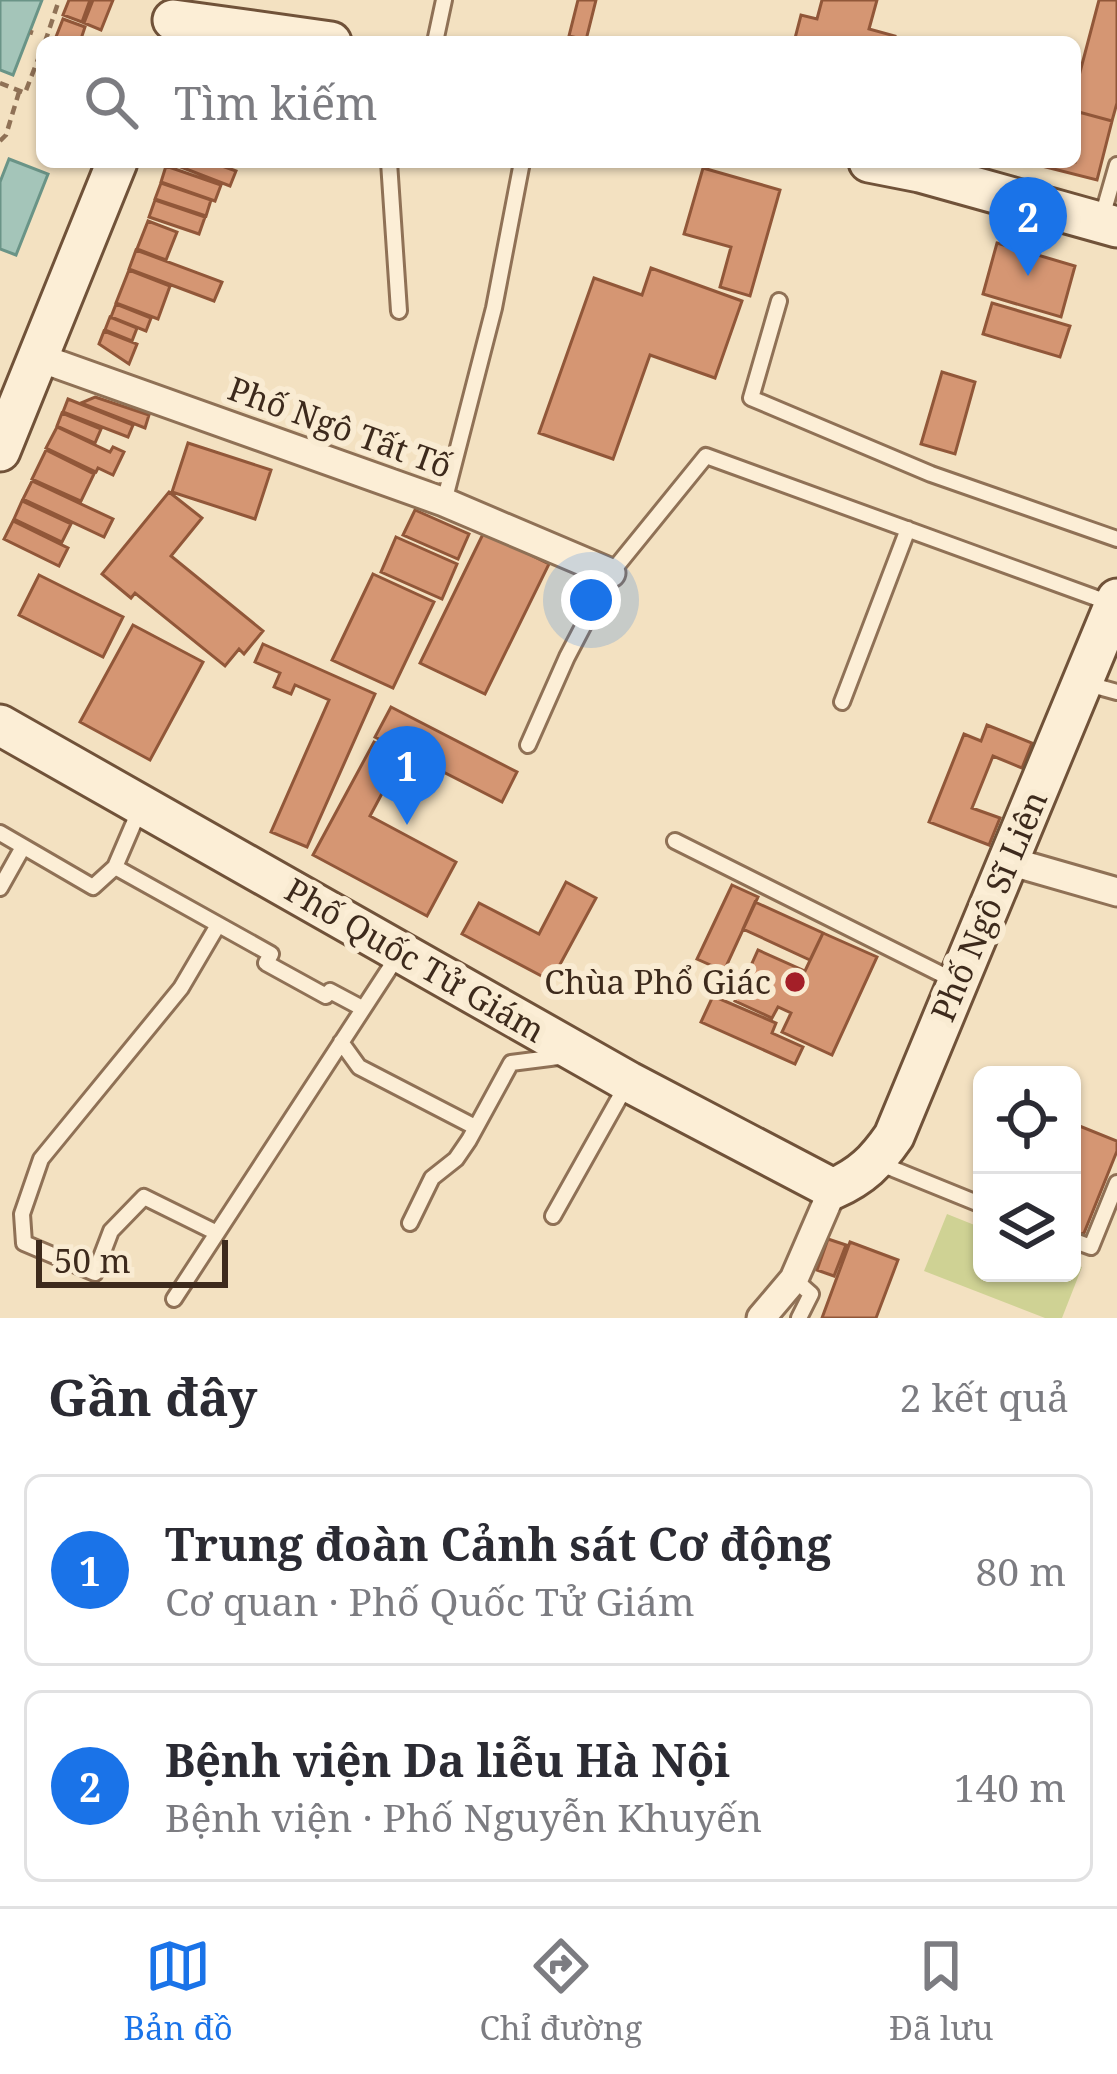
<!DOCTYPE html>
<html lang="vi">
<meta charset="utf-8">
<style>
:root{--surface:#fff;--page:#f2f2f3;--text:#2b2b33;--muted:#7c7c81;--line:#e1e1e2;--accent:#1a73e8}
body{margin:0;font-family:"Noto Serif",serif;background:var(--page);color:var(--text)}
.controls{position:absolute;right:36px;bottom:36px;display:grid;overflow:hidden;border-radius:18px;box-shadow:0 3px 9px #0004}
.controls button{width:108px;height:108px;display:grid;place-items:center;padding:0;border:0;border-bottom:3px solid var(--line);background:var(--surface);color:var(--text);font:60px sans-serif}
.scale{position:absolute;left:36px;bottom:30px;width:192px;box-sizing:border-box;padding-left:12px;border:6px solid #3d2a1c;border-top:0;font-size:33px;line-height:42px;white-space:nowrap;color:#3d2a1c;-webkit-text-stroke:9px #f9ebd2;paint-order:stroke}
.you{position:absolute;left:591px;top:600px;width:42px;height:42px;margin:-30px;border:9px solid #fff;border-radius:50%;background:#1a73e8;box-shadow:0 0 0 18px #1a73e833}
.badge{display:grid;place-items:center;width:78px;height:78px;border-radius:50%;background:var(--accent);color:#fff;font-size:39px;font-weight:700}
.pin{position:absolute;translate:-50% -99px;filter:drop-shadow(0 3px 6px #0008)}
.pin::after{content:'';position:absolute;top:63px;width:42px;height:36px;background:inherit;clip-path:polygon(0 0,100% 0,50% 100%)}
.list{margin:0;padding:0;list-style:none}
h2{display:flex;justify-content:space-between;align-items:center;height:156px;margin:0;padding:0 48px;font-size:51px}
h2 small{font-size:39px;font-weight:400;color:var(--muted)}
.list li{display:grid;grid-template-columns:78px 1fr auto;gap:36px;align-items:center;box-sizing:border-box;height:192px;margin:0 24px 24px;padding:0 24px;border:3px solid var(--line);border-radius:18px}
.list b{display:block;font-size:45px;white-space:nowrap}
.list p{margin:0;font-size:39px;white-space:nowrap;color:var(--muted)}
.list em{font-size:39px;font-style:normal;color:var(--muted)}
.icon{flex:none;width:66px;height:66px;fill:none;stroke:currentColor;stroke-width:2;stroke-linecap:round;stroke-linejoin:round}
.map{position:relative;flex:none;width:1117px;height:1318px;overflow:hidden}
.search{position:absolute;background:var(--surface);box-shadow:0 3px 9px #0004;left:36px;right:36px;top:36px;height:132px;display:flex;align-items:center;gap:30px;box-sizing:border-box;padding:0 42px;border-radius:18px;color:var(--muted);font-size:45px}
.sheet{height:588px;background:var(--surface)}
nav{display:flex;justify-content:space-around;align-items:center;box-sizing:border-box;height:168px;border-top:3px solid var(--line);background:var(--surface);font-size:33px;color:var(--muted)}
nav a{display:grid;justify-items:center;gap:6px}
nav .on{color:var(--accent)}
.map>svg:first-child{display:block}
.green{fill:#cfd294}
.water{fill:#a4c5b9;stroke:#6a9487;stroke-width:3}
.building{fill:#d59673;stroke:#915739;stroke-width:3}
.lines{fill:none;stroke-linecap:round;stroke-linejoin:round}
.lane-casing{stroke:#8f7156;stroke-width:20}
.street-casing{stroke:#8f7156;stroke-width:33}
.secondary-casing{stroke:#705239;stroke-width:45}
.path{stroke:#8f7156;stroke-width:4.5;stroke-dasharray:9 6;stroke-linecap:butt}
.lane{stroke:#fceed6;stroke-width:14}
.street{stroke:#fceed6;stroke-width:27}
.secondary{stroke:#fceed6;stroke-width:39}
.poi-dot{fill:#a41f28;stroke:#f9ebd2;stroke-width:4.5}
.labels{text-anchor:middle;stroke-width:12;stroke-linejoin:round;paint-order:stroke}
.street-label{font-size:33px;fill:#3d2a1c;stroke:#f9ebd2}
.poi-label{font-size:33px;fill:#3d2a1c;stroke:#f9ebd2;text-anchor:end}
</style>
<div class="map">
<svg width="1117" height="1318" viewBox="0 0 1117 1318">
<rect width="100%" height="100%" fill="#f3e1c1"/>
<path class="green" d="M947,1214L982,1228V1273H1072V1263L1082,1267L1062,1318H1045L924,1271Z"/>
<path class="water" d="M0,0H42L13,75L0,70Z
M9,159L48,174L16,255L0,249V182Z"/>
<path class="building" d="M69,0H90L82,22L63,15Z
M93,0H113L101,30L84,23Z
M578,0H596L586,40L569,36Z
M822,0H877L869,29L895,36L894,42H794L801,15L817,19Z
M1099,0H1117V103L1112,121L1075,111V91Z
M63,19L85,27L80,42H54Z
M1075,111L1112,121L1097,180L1026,162H1075Z
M168,162H211L236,171L230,186Z
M166,166L221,185L215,201L161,182Z
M703,168L780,190L750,296L720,287L731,247L684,234Z
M161,183L211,200L206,216L155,199Z
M155,200L205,217L199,234L149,217Z
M148,221L177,232L166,260L137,249Z
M997,243L1075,266L1061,317L983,294Z
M136,250L222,282L214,301L129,269Z
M651,268L742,301L715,378L650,355L613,459L539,433L594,278L642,295Z
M129,270L170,286L158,319L116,303Z
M992,303L1070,326L1060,357L983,334Z
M116,304L151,318L146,331L111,317Z
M110,317L137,328L132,341L105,330Z
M104,331L137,344L129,364L99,344Z
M942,372L975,382L955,454L921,444Z
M95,397L149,415L145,428L81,403Z
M68,399L133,425L128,437L63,412Z
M62,413L101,429L95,443L57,426Z
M57,427L110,452L113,447L124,452L113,475L98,468L96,472L46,448Z
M188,443L271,470L255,519L172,492Z
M46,450L94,474L81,501L32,479Z
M32,481L113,519L104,537L23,499Z
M169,492L202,518L171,556L263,631L244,654L239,649L225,666L135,593L131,598L102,574Z
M22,501L71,524L62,542L14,519Z
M415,510L469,534L458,559L403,535Z
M13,521L68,548L59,566L4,539Z
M484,532L549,564L485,694L420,663Z
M396,537L457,564L442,599L381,572Z
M373,574L434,602L393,688L332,660Z
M39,575L123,617L103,657L19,615Z
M133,625L203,662L150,760L80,722Z
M263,644L375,694L307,847L271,832L329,700L295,685L291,694L274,687L280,673L255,662Z
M391,707L517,772L502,802L375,737Z
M987,725L1032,743L1022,768L993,756L972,808L1000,818L989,845L929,822L964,734L981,741Z
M374,742L402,756L370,816L456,862L427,916L313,855Z
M566,882L596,898L551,981L462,934L479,903L539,934Z
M732,885L758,897L724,971L697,959Z
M755,902L823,933L810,960L743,929Z
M823,933L877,957L832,1055L782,1032L791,1013L778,1007L772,1018L735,1001L758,950L805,971Z
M713,996L776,1023L772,1033L803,1047L795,1064L701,1022Z
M1072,1123L1117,1141V1151L1084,1233L1072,1238Z
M828,1239L846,1245L834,1276L817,1270Z
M850,1242L898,1260L876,1318H822Z"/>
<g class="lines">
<defs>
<path id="lane" d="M435,42L444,0
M389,162L399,311
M1102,217L1117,165
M779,301L751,398L931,474L1117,539
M444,502L494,308L522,162
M1088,684L1117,692
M842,702L908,529
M528,745L567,657L611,573L706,456L1110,603
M0,833L93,887L115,867L271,954L266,963L326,996L330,991L362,1008
M675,841L955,981
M115,867L139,811
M0,888L23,847
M341,1042L359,1067L475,1127
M881,1164L982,1205
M553,1216L626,1086
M410,1223L432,1178L456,1159L469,1140L511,1063L566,1056
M217,1233L144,1197L111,1231L95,1273L24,1243L22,1214L41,1159L181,988L218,925
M1072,1240L1091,1247L1117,1183
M794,1279L811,1294L799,1318
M174,1299L397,957"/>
<path id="street" d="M40,358L444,502L611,573
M1009,861L1117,892
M761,1318L794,1279L833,1189"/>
<path id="secondary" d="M173,20L331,42
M869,162L920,172L1117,227
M0,451L117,162
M0,725L629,1082L833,1189C862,1176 876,1162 894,1136L1117,599"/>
</defs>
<use href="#lane" class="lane-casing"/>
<use href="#street" class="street-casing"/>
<use href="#secondary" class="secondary-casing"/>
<path class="path" d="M30,32L33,33
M45,42L59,0
M0,83L25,93L42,49
M0,141L6,135L19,92"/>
<use href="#lane" class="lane"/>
<use href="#street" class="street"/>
<use href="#secondary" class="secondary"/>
</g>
<circle class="poi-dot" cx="795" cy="982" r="12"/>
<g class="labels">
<g class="street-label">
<text transform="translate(340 427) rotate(20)" y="12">Phố Ngô Tất Tố</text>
<text transform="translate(989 906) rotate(-67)" y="12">Phố Ngô Sĩ Liên</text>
<text transform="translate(415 960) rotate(30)" y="12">Phố Quốc Tử Giám</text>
</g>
<g class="poi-label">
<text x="771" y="994">Chùa Phổ Giác</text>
</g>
</g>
</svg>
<div class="controls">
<button><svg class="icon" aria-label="locate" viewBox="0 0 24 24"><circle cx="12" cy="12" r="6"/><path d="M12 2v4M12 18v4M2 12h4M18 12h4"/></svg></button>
<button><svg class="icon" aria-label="layers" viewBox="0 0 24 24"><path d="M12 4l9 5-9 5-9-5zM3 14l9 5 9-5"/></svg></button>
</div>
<div class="scale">50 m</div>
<div class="you"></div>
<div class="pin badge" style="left:407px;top:825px">1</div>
<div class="pin badge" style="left:1028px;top:276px">2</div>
<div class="search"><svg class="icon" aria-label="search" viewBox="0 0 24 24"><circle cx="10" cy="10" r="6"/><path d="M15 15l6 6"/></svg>Tìm kiếm</div>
</div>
<section class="sheet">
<h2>Gần đây<small>2 kết quả</small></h2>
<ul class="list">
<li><span class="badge">1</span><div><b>Trung đoàn Cảnh sát Cơ động</b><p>Cơ quan · Phố Quốc Tử Giám</p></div><em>80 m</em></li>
<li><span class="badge">2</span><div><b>Bệnh viện Da liễu Hà Nội</b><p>Bệnh viện · Phố Nguyễn Khuyến</p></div><em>140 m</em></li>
</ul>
</section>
<nav>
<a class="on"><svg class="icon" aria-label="map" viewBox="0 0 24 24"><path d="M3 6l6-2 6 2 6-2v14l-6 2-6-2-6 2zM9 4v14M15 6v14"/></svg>Bản đồ</a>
<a><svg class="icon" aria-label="directions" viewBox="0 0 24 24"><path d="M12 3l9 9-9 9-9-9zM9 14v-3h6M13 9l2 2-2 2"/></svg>Chỉ đường</a>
<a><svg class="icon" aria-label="saved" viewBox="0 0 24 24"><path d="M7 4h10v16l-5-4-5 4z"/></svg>Đã lưu</a>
</nav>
